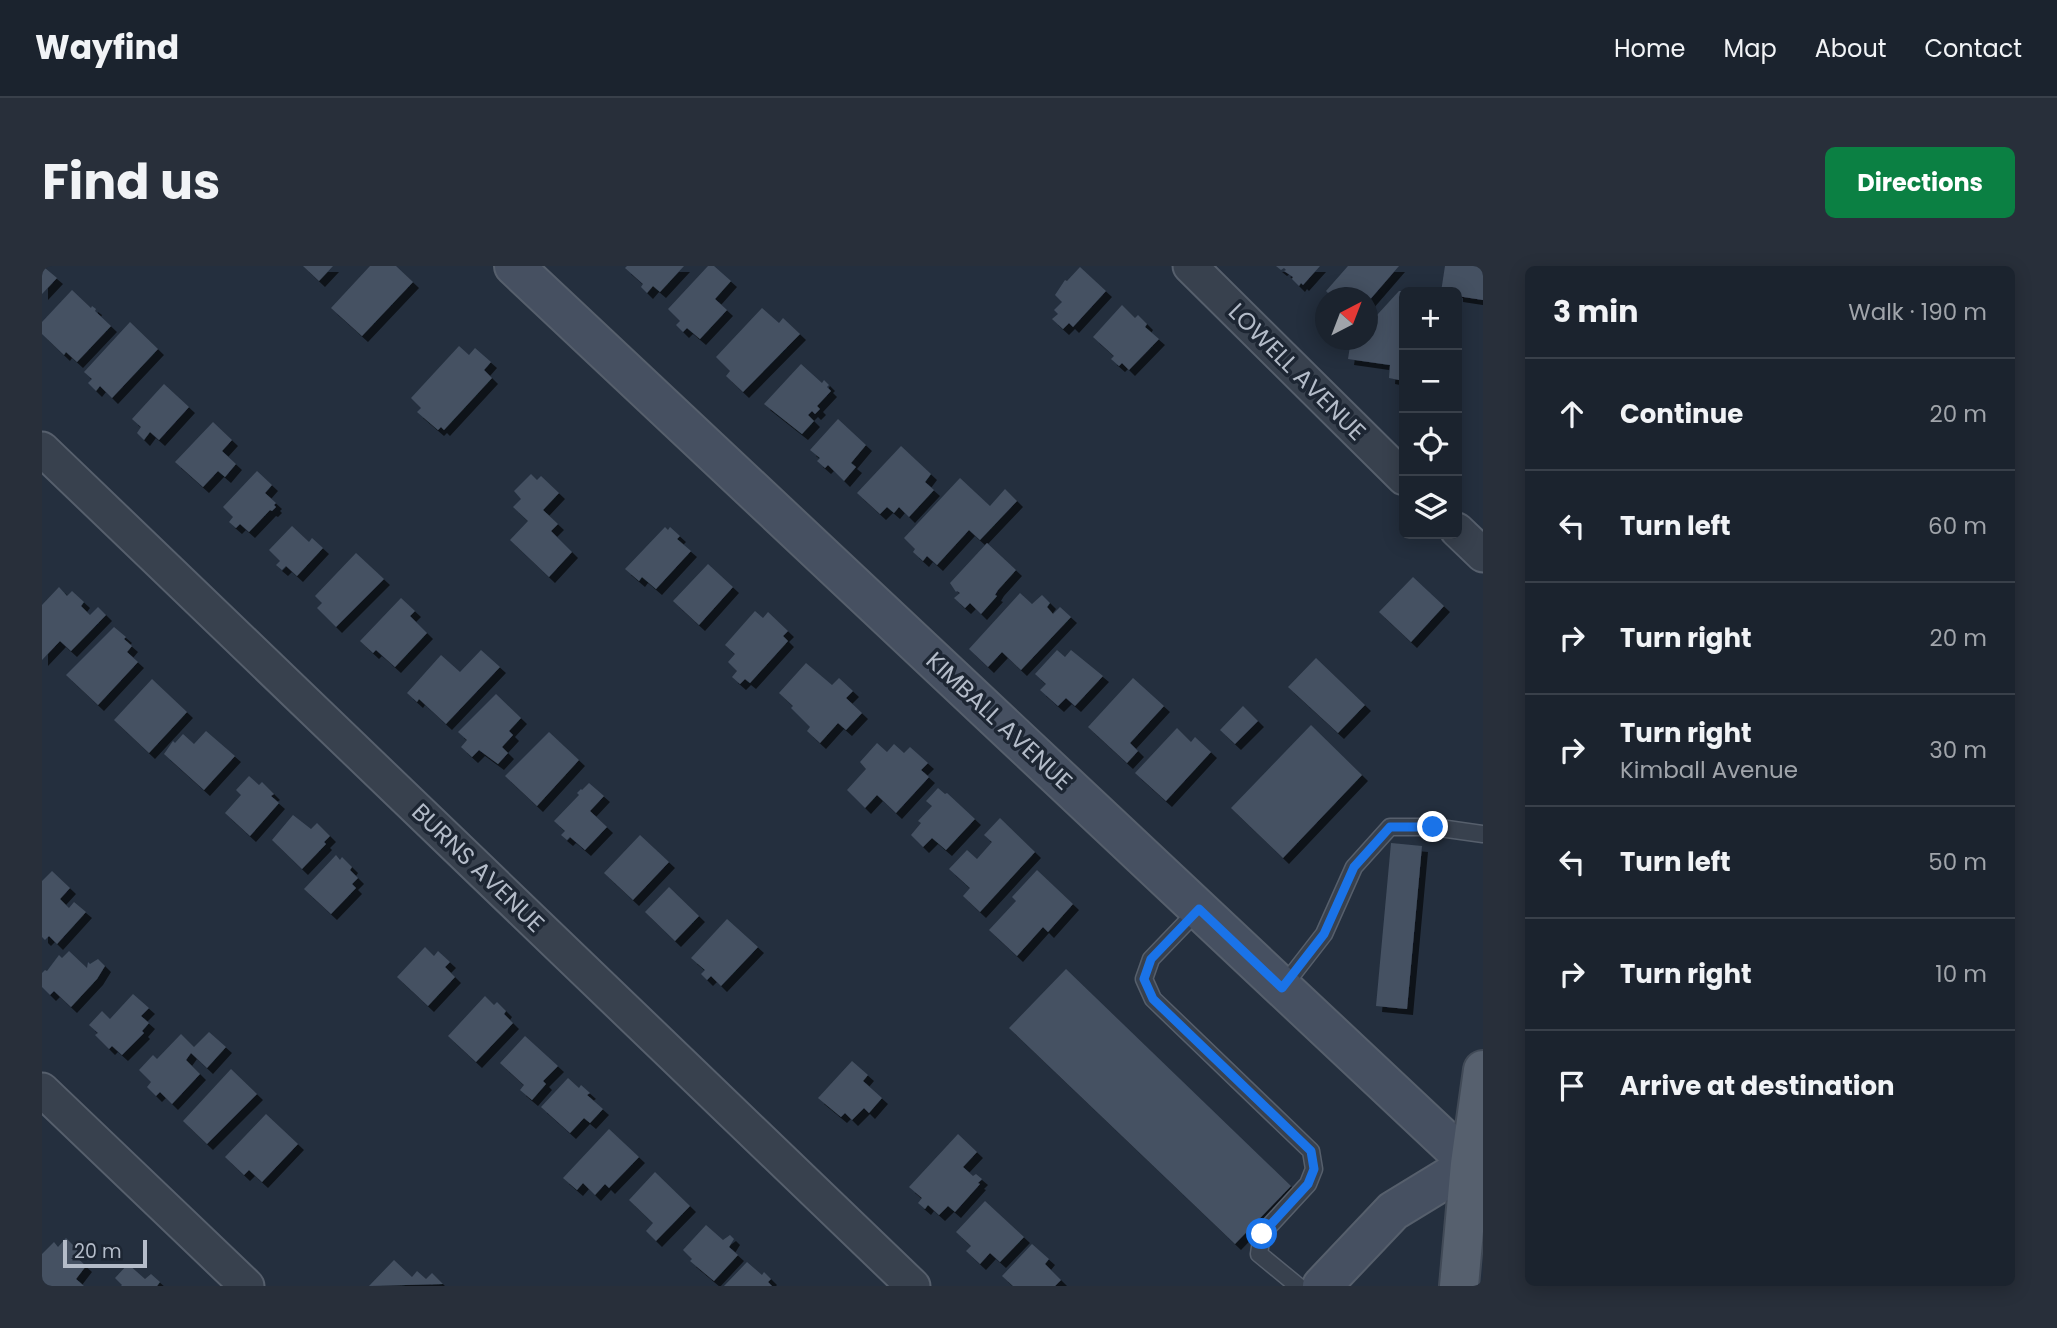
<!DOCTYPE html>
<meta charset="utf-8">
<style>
:root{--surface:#1b232e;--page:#282f3a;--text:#f1f3f6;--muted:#a0a4aa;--line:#39404a;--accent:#0b8043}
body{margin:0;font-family:Poppins,sans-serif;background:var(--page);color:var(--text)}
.controls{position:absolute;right:21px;top:21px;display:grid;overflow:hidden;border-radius:10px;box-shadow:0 4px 18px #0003}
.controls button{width:63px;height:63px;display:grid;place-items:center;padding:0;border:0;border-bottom:2px solid var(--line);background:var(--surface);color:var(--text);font:35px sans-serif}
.compass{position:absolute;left:1273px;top:21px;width:63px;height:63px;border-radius:50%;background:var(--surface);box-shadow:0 4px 18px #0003;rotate:42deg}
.scale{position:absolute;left:21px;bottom:18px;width:84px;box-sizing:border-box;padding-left:7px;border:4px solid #b4bcc9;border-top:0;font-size:19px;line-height:24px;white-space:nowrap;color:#b4bcc9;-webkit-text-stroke:5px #1d2633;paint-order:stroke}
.stop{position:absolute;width:21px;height:21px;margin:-16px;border:5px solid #1a73e8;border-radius:50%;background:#fff}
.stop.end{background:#1a73e8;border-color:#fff;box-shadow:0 2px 7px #0008}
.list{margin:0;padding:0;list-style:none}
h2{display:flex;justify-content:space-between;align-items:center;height:91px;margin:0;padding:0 28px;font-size:30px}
h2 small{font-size:23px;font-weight:400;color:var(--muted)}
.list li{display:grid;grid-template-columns:46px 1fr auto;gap:21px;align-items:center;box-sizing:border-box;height:112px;padding:0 28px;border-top:2px solid var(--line)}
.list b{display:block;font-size:26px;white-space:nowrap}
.list p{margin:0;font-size:23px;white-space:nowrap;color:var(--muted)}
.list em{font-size:23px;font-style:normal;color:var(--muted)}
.icon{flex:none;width:38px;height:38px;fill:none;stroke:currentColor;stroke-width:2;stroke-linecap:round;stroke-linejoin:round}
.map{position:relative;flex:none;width:1441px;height:1020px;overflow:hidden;border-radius:10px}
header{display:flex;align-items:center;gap:42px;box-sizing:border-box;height:98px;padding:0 35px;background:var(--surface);border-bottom:2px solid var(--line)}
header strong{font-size:33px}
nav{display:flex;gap:38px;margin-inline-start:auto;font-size:24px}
.intro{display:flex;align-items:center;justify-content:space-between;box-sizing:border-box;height:168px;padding:0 42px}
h1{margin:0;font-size:49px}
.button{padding:18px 32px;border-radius:10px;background:var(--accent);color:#fff;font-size:24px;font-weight:700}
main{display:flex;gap:42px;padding:0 42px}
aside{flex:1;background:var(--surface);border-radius:10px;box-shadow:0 4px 18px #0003}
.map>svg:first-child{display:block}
.building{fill:#455162;filter:url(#shadow)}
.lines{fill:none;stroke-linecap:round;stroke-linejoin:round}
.lane-casing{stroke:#565f6c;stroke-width:19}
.street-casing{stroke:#565f6c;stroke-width:37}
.secondary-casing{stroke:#565f6c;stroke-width:42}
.primary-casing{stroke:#414a57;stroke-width:42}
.lane{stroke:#38414e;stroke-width:16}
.street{stroke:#38414e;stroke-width:33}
.secondary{stroke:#465061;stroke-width:38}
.primary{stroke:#56606e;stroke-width:38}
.route{stroke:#1a73e8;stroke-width:9}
.labels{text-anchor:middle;stroke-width:7;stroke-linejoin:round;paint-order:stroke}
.street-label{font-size:24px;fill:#b4bcc9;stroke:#1d2633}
</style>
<header>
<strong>Wayfind</strong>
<nav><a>Home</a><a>Map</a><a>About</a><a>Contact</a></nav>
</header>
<div class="intro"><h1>Find us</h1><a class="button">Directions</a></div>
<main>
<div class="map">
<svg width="1441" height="1020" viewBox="0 0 1441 1020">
<defs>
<filter id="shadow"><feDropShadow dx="6" dy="6" stdDeviation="0" flood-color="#0009"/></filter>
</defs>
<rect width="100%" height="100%" fill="#242f3e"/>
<path class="building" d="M261,0H291L277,15Z
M328,0H354L371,16L320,70L289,42Z
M585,0H642L618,26L611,20L605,27L599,21L601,18L583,2Z
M666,0H672L689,15L673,33L685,44L658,73L645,62L641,66L634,59L638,55L626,43Z
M1234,0H1278L1261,19L1259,17L1257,20L1250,13L1251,11L1242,5L1244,4L1242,2L1239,4Z
M1306,0H1357L1325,37V32H1291L1284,25Z
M1403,0H1441V34L1415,30V26H1399Z
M1038,1L1064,25L1031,61L1027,57L1021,63L1010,53L1016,48L1012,44L1020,36L1013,29L1023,14L1025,15Z
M3,2L15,12L0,28V5Z
M30,24L49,42L50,40L54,43L53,45L69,60L35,96L24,86L22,89L0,68V56Z
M1357,25H1361L1359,42H1362V115L1347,112L1348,99L1306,93L1308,80L1313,74H1325V60Z
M1080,39L1093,52L1096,49L1105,58L1103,61L1117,73L1087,104L1080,97L1077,100L1069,93L1072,90L1051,71Z
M720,42L737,57L741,52L758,68L701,126L684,110L688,105L674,91Z
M88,56L116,83L70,132L58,120L54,125L46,117L50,113L42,106Z
M417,80L427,89L433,82L449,96L442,104L450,112L402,164L399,161L396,164L375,146L379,142L369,132Z
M759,98L780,117L782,114L787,119L785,121L789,125L775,140L778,143L773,148L770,145L766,149L772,155L760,168L722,138Z
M122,118L147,141L117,174L108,166L102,174L95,167L99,161L90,153Z
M796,153L824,179L809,197L814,201L802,215L786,199L783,202L775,195L778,192L768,184Z
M171,156L190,174L180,185L194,198L183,211L176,205L161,221L133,196Z
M859,180L889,208L883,216L892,224L867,251L857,241L852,247L845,241L838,248L815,227Z
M215,205L230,219L223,227L234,237L232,239L234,241L230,245L228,244L207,266L198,258L194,262L187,256L191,251L181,241Z
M489,208L495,214L499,210L517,227L501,244L516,258L509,265L530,286L507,311L468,274L486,255L471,241L479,233L472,225Z
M918,212L948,240L963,223L975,235L938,274L927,264L895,299L885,290L881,295L871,286L873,283L862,272Z
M250,260L267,276L270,272L281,282L255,310L244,300L240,304L234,299L238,295L227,284Z
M623,261L626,264L628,261L638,270L635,273L649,285L614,323L600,311L597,315L583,303Z
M945,277L974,304L956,324L953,329L955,330L939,348L928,337L923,342L912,332L918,327L915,325L914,326L908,317Z
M314,287L342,313L294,361L275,342L280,337L273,330Z
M666,298L691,321L657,359L631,335Z
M1371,311L1402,340L1369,376L1337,346Z
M17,321L25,330L30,325L42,336L39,340L48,349L56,341L64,349L29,385L18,375L0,394V339Z
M978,327L990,338L1000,329L1008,337L1005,341L1011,348L1018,341L1029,351L979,404L960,386L946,401L927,383Z
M359,332L373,345L368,350L385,367L353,401L334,384L331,387L318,375Z
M713,345L721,352L726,346L746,365L741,370L746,375L708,417L703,413L698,418L690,411L695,405L686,396L693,388L683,379Z
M72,361L84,371L82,373L90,380L85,386L96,396L56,439L24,409Z
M439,384L458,401L404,458L377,433L375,436L365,427L399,389L418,406Z
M1015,384L1023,391L1029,384L1061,410L1033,440L1024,432L1016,440L998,424L1004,418L993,408Z
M1274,392L1323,439L1296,467L1246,421Z
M764,397L790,419L797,412L811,425L804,432L820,447L804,464L796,457L778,477L765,465L768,461L749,442L751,440L737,427Z
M1091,412L1122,440L1088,477L1096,485L1085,497L1046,461Z
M110,413L145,446L107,487L72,454Z
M454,428L479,452L467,465L471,469L460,481L466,487L456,498L437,484L430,491L419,481L425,474L416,466Z
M1201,440L1216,455L1193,478L1178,464Z
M1269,459L1320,509L1241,592L1189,542Z
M1135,462L1149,476L1153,471L1169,486L1124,535L1093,507Z
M164,465L193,490L162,524L122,488L131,475L133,477L141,468L152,478Z
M507,466L537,494L495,540L463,510Z
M835,477L845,486L852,478L862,487L868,481L886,497L879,504L887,511L854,547L835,529L823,542L805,524L824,503L818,496Z
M207,510L217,519L220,516L232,528L229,530L237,537L208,570L183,547L199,529L194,524Z
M547,517L562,530L548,545L565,561L543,584L528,571L525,574L519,569L523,565L512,555L537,529L535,527L539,523L540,524Z
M896,522L903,528L905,527L933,553L904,584L890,572L881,581L869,569L879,557L876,555L890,540L884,535Z
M251,549L269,563L275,557L288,570L282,576L284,578L260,603L230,574Z
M958,552L993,586L938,646L921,630L928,622L907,603L925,584L935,593L950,576L942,569Z
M598,569L627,596L591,634L562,607Z
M1349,577L1380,580L1365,743L1334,740Z
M294,589L298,594L300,591L310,601L308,604L316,612L310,618L314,622L289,648L262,623Z
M995,604L1031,638L1006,666L1001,661L975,690L947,664L974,635L970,631Z
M10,605L28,622L18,633L27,642L32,636L44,646L15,678L7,670L3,674L0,671V615Z
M627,621L657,650L633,675L603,646Z
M685,653L716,681L679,720L669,710L665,714L659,708L663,704L649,692Z
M383,681L392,690L396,685L408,696L403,701L413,711L386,740L355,711Z
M27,685L45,702L46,696L48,698L56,693L63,700L55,713L29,741L12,725L8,729L0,721V707L3,704L5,705L17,689L20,692Z
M1024,703L1249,920L1193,978L967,762Z
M91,728L107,742L99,750L107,757L100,765L102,767L80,789L70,780L67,783L53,769L56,767L47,759L60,745L68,753Z
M443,730L452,739L455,736L464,745L462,748L471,757L434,796L406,770Z
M167,766L184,781L165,802L149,787L144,794L158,808L130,838L118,826L114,830L105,821L109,816L97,804L111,789L115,793L139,768L152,781Z
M483,770L516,800L501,815L504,818L490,834L478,824L482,819L458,797Z
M810,795L826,809L821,815L840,832L827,847L822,842L810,854L803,847L799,851L776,832Z
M189,803L215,828L165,878L141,855Z
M526,812L537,822L539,819L548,827L545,829L561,843L548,857L542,852L528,867L499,841Z
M224,848L256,878L220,916L207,904L202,909L183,891Z
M567,863L597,891L567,922L563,918L553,929L541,917L535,924L521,912Z
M916,868L935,886L921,901L931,910L934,908L940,913L936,917L938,918L913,946L906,940L897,949L886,939L883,943L876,937L880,932L867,921Z
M613,906L648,940L614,975L604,965L611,957L587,934Z
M943,935L982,971L958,996L948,987L938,998L924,985L929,980L914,966Z
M664,959L681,974L688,969L692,973L687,981L696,989L672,1015L648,995L650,993L641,984Z
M24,972L36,984L32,989L44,1000L34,1013L42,1020H0V988L12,976L16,981Z
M990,978L1007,993L1003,998L1019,1014L1013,1020H971L960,1010Z
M352,994L370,1011L375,1005L384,1013L390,1007L401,1018L327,1020Z
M705,996L720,1009L722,1006L729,1013L726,1016L730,1020H682Z
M86,998L103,1013L109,1008L118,1016L115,1020H79L80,1019L73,1012Z"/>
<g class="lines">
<defs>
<path id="lane" d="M1157,643L1109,693L1102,713L1111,733L1269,885L1272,903L1266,918L1220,968L1217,988L1256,1020
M1240,722L1282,668L1312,601L1348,561H1391L1441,568"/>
<path id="street" d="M1148,0L1362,212
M0,183L871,1020
M1415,264L1441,289
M0,824L205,1020"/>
<path id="secondary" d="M472,0L1441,910
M1280,1020L1351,945L1428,898L1441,884"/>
<path id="primary" d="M1417,1020L1428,898L1441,804"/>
</defs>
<use href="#lane" class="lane-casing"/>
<use href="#street" class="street-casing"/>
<use href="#secondary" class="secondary-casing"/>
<use href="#primary" class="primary-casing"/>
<use href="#lane" class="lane"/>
<use href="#street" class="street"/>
<use href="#secondary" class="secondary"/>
<use href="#primary" class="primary"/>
</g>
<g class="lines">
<path class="route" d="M1220,968L1266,918L1272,903L1269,885L1111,733L1102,713L1109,693L1157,643L1240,722L1282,668L1312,601L1348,561H1391"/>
</g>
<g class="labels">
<g class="street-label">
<text transform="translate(1255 106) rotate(45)" y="8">LOWELL AVENUE</text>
<text transform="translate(957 455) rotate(43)" y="8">KIMBALL AVENUE</text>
<text transform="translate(436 602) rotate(44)" y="8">BURNS AVENUE</text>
</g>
</g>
</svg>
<div class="controls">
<button>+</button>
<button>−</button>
<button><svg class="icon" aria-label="locate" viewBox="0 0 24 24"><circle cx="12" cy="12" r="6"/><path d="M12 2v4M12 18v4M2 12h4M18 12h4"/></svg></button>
<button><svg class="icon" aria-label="layers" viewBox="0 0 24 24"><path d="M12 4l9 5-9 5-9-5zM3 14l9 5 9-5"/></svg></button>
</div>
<svg class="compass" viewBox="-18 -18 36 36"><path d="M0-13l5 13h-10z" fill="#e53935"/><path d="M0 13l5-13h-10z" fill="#a0a4aa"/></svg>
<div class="scale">20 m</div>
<div class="stop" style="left:1220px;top:968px"></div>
<div class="stop end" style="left:1391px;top:561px"></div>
</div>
<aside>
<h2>3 min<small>Walk · 190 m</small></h2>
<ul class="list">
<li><svg class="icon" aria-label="ahead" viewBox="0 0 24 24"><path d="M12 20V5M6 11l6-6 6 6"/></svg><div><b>Continue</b></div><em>20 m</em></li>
<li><svg class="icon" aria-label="left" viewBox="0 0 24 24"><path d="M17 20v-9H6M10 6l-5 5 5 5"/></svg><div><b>Turn left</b></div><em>60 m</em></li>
<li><svg class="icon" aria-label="right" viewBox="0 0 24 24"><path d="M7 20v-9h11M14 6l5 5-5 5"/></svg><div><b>Turn right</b></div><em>20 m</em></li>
<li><svg class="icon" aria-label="right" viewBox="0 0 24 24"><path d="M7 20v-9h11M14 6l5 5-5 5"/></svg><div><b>Turn right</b><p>Kimball Avenue</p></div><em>30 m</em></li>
<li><svg class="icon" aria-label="left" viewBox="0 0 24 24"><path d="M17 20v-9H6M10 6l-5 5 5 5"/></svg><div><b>Turn left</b></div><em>50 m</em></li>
<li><svg class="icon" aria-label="right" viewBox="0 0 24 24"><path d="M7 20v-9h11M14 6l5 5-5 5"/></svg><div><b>Turn right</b></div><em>10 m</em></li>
<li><svg class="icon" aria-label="arrive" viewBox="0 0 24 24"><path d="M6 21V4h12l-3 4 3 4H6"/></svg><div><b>Arrive at destination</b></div></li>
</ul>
</aside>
</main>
